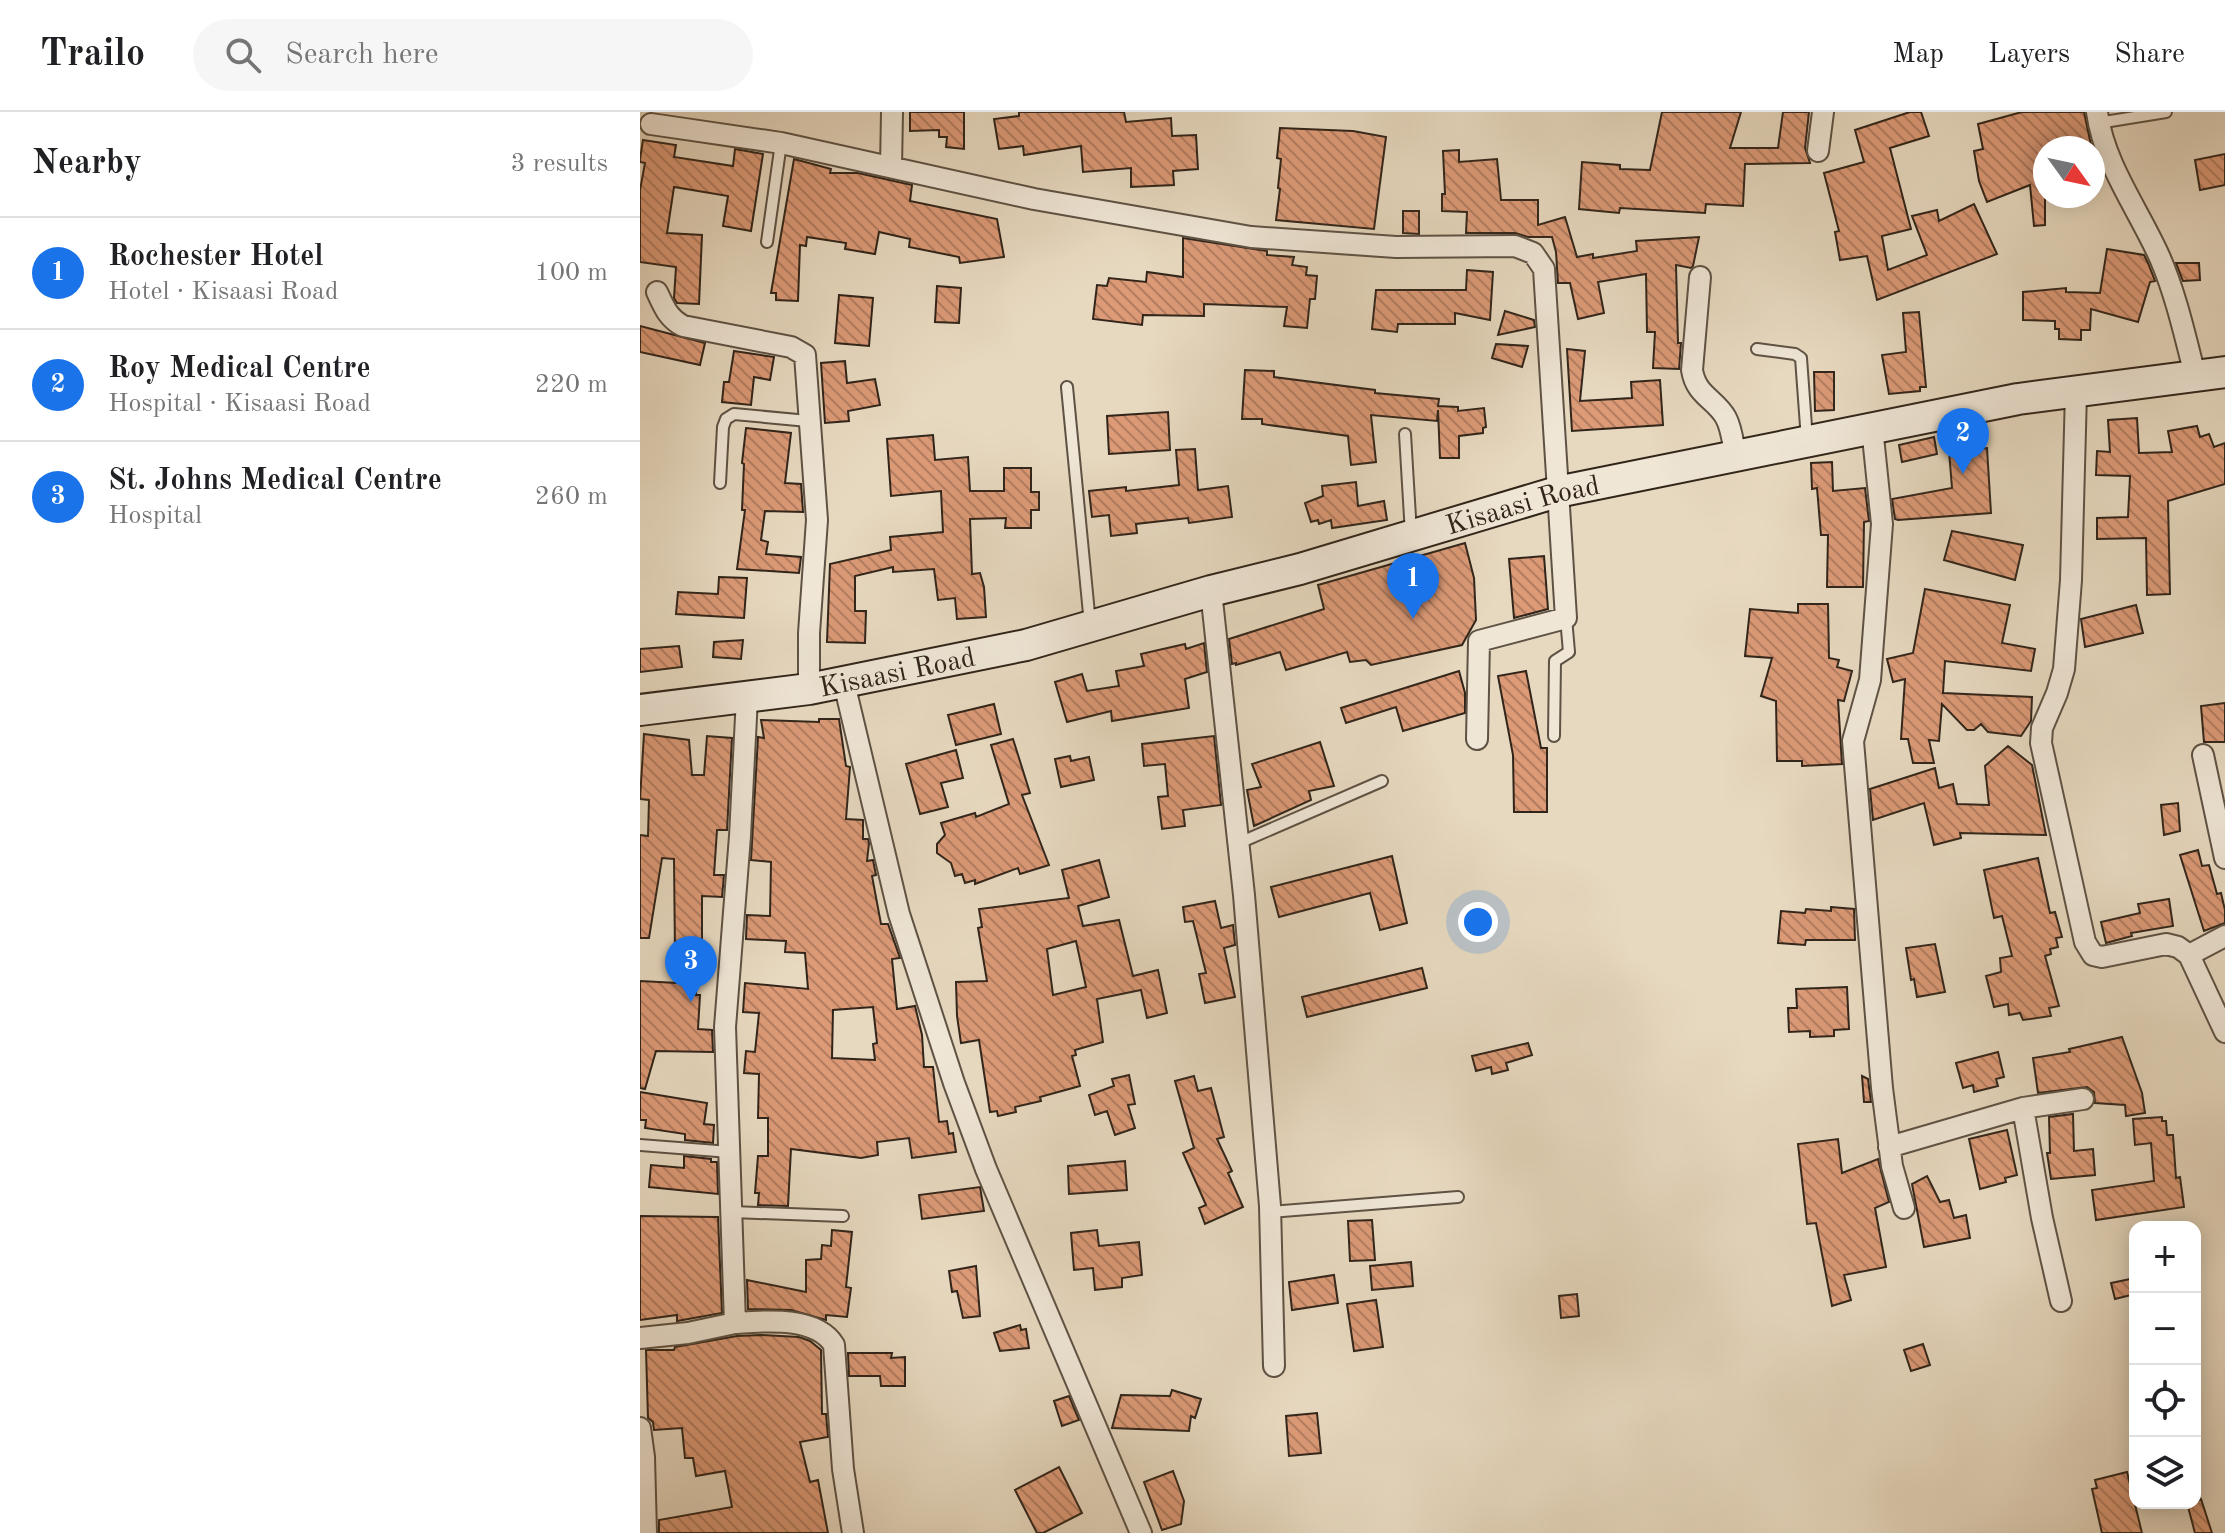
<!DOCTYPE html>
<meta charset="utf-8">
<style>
:root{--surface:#fff;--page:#f6f6f6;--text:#202124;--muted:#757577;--line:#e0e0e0;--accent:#1a73e8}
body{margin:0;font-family:"Old Standard TT",serif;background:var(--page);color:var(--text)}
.controls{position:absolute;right:24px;bottom:24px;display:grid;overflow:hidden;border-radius:16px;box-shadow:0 4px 20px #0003}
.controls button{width:72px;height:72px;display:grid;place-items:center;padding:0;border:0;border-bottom:2px solid var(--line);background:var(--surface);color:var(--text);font:40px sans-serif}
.compass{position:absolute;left:1393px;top:24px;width:72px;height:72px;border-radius:50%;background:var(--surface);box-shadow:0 4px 20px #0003;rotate:123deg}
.you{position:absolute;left:838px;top:810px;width:28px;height:28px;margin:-20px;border:6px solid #fff;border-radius:50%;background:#1a73e8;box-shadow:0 0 0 12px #1a73e833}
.badge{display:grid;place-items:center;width:52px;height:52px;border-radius:50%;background:var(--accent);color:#fff;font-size:26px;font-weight:700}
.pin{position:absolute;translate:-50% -66px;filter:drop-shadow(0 2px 4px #0008)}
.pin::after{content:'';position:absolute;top:42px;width:28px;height:24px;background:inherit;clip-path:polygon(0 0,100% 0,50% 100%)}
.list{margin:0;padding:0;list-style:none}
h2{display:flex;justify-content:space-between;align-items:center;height:104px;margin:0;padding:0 32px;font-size:34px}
h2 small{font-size:26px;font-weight:400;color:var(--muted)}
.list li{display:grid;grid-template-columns:52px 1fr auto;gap:24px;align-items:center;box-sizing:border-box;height:112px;padding:0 32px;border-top:2px solid var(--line)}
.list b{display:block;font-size:30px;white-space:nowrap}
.list p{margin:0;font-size:26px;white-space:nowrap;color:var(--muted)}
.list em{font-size:26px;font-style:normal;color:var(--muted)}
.icon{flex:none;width:44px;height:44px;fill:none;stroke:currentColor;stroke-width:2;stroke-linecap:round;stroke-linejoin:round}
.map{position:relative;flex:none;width:1585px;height:1421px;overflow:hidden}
header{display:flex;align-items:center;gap:48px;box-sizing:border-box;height:112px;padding:0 40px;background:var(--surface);border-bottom:2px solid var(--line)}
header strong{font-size:38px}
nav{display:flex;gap:44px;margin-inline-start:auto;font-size:28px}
.search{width:560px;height:72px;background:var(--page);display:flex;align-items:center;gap:20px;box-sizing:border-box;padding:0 28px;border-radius:44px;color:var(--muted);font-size:30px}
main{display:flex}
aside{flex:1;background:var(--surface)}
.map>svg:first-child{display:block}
.building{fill:url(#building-back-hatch);stroke:#31251a;stroke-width:2;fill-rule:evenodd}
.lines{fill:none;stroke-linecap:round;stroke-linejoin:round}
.service-casing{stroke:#5e5244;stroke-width:14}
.minor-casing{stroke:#5e5244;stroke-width:24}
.secondary-casing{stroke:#31251a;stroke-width:34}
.service{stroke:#efe6d6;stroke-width:10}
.minor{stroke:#efe6d6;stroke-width:20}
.secondary{stroke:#efe6d6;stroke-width:30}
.labels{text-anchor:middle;stroke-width:8;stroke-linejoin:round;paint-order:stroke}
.street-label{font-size:28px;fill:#31251a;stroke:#efe6d6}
</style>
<header>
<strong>Trailo</strong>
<div class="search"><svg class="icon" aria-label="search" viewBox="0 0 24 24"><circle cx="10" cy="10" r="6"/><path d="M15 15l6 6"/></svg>Search here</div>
<nav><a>Map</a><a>Layers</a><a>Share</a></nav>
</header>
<main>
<aside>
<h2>Nearby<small>3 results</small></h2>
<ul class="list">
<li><span class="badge">1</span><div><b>Rochester Hotel</b><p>Hotel · Kisaasi Road</p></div><em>100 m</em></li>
<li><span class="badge">2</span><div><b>Roy Medical Centre</b><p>Hospital · Kisaasi Road</p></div><em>220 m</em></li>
<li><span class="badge">3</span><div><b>St. Johns Medical Centre</b><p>Hospital</p></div><em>260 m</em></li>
</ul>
</aside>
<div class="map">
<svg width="1585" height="1421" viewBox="0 0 1585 1421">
<defs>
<pattern id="building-back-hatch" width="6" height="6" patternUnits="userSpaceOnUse" patternTransform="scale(2)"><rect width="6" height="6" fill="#dc9a77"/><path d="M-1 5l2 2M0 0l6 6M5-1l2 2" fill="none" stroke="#b37d61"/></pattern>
</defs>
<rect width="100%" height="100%" fill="#e7d9c0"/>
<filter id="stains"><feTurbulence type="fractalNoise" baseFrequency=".0025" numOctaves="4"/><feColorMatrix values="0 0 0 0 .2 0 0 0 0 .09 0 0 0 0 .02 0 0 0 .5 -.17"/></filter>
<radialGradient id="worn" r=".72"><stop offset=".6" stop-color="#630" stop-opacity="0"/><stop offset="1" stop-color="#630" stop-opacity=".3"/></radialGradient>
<path class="building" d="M270,0H324V37L306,35L307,25H299V18L270,19Z
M379,0H484L486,10L531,6L532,24L556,23L558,57L533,59L534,73L491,75V56L443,60L441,34L384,43L383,34L359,37L354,7L379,4Z
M1022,0H1101L1090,36H1138L1143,0H1169L1165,36L1170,51L1105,52L1103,94L1066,92L1065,101L980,96L979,101L939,97L942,50L980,53V57L1010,58Z
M1270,0H1281L1289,24L1250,36L1271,117L1242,124L1248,158L1287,143L1272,104L1297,98L1299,109L1334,92L1357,142L1237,188L1227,144L1200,148L1195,120L1199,119L1184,61L1224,50L1215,18Z
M1382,0H1444L1451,33L1440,36H1405V113L1394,114L1390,73L1347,90L1339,69L1334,39L1343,37L1338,12Z
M640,16L713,19L746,25L734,117L636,108L640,77L638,76L641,47L637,46Z
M3,28L36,33L34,45L93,54L95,37L123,42L111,119L83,114L88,84L34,75L27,121L62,123L59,192L37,191L34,186L36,155L0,150V78L5,51L0,50V47Z
M819,38V50L857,47L861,88H898V113L925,105L937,145L953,142V146L997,139L996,129L1059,125L1053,154L1051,156L1036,153L1038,231H1041L1039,257L1013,256L1015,220H1007L1006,162L958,170L964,201L938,207L930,171H918L916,140L912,125H888L875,121H826L827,100L802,99V82H805L803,39Z
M1585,42V73L1560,78L1555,48Z
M154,47L191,57L190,61H218L272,73L270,89L357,107L364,145L320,151L319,145L269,135L270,127L239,120L235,142L205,137L206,131L167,125L166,134L160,133L158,189L136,188V181H131Z
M763,99H779V122L763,121Z
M543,126L627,139V143L654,145L652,153L667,155L666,163L677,164L675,187H670L667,216L644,214L647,195L564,192V204L503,203L502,213L453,207L457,173L467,174L469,166L506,170L507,160L543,165Z
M1467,137L1504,143L1508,151L1515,169L1510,170L1498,210L1451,197L1450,218H1441V228L1419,227V217H1415V209L1383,208V180L1426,176V180L1460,181Z
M1536,151H1559L1560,168L1543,169Z
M827,158L853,160L850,208L815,201V212H758L757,220L732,217L736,178H826Z
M297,174L321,176L319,211L295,210Z
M199,183L233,186L229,234L195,231Z
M865,199L894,208L895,215L858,223Z
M1279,200L1286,275H1280V279L1249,282L1242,243L1266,240L1263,201Z
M0,214L65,231L60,253L0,240Z
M856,232L888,234L882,255L852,246Z
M927,237L945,239L940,289L992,286L991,270L1020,268L1023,313L932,319Z
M94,239L134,245L130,268L114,265L111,293L82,290L84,270H89Z
M205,249L207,271L235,267L240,293L208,299L209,309L185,311L181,251Z
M605,258L634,259V265L735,278V281L799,287L798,294L818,295V299L844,296L846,315L843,316V321L819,324V346H800L798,298L797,309L731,303L736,350L711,353L708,324L622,312V307H602Z
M1174,260H1194V298L1175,299Z
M528,300L530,338L469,342L467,304Z
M1497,306L1499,341L1532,340L1528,319L1557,314L1560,325L1569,322L1574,335L1585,331V372L1528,389L1530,482L1507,483L1506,426L1457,427V406L1488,405L1490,364L1456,363L1457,339L1470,340L1468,308Z
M106,316L151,321L145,371L161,372L163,400L125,399L121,428L128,430L126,442L161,445L159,461L97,457L105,398H102L104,352L102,351Z
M293,323L295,348L328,345L330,379H364V356H391V380H399V398H391V416H365L366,406L330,407L332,462L340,461L344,475L346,505L317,507L315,486L298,488L294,457L253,460V455L215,464V499H226L225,531L187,530L190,452L251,438L250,425L303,420L301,379L251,384L247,327Z
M1294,325L1297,342L1262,350L1259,333Z
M1347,336L1351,401L1258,408L1255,407L1252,387L1312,376L1309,339Z
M555,337L558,378L588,374L592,405L549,411L548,406L496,412L497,421L471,424L469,403L452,405L449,379L486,375V379L539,373L536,338Z
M1192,350L1193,379L1225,376L1229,409L1224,410L1223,475H1187L1188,423H1181L1177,376L1172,377L1171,351Z
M716,370L718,394L744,389L747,408L692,416L691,408L679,412L678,408L671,410L665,391L683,384L682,374Z
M1312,419L1383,433L1375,468L1304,448Z
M825,431L834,466L836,508L822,533L731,553L726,548L710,550L707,540L646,558L640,540L596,553V551L592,552L589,527L684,497L678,473Z
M904,444L908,497L874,506L869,447Z
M79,465L107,466L104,506L36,502L38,480L78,482Z
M1285,477L1370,493L1362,531L1395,537L1391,559L1305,549L1303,581L1392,585L1391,609L1381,624L1348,620L1341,612L1334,618H1327L1302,592L1299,629L1289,628L1294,651H1273L1268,627H1261L1265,567L1253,570L1247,547L1273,541Z
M1158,492H1188L1189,546L1199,548L1197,555L1212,559L1204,589L1198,588L1202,652L1162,654V649H1137L1136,589L1121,584L1132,546L1105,544L1110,497L1158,501Z
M1496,493L1503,521L1445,535L1441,507Z
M103,528L101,547L73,545L74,530Z
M564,531L567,560L545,567L549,596L472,609L471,599L427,610L415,570L442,562L447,579L479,574L476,559L504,554L501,542L545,532L546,537Z
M39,534L42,555L0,560V537Z
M819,559L825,581V601L763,619L756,595L706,611L701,596Z
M886,559L901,636H907V700H874L873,643L858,564Z
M1585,591V630H1564L1561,594Z
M354,592L361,622L316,633L308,603Z
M179,607H199L206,654L210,655L206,707L223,708V727H228L229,731L227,749L233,748L236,763L232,764L241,812H248L260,846L252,847L257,897L275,894L282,923L284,955H293L299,1010L307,1009L309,1022L313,1021L316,1040L272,1046L269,1026L237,1030L238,1043L221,1046L151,1037L148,1094L118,1093L119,1081H115L118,1044H128V1006H118L119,962L104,961L106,939L115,940L119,901L103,900L105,871L168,877L165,841L145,840L146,829L106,827L107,803L130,804L131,750L111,748L118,625L124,626L121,608L179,610ZM233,895L237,931L233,932L235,948L192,946L193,898Z
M4,622L49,628L52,663H64L67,624L92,626L87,718H77L74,763H84L82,785L62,784V841L35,842L34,747L22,746L9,826H0V723L8,724L9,688L0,687Z
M574,624L581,693L543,698L545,714L522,717L518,685L528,684L525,652L504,654L502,632Z
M373,627L390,681L382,683L409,753L380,762L378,756L335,772V768L325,771L322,762L315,764L311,751L297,741V732L305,723L301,711L335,701L336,705L369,692L351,633Z
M680,630L694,674L669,679L671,688L614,714L607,678L621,675L612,652Z
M1368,634L1392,653L1406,723L1320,721L1321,726L1294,733L1284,691L1233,708L1230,677L1295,656L1299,676L1313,672L1317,692L1349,693L1345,654Z
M316,638L323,666L301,671L308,695L280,702L266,652Z
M430,644L431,649L449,645L454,668L421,675L415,647Z
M1538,691L1540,719L1524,723L1521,693Z
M1558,738L1562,754L1569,753L1577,782L1581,781L1585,798V811L1564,819L1540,743Z
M752,744L767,811L740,818L730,781L639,805L631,775Z
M1398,746L1410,801L1415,800L1422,825L1416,826L1418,835L1410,837L1411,842L1405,844L1419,894L1409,896L1411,904L1383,908L1380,901L1369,903L1368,892L1354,895L1346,864L1361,860L1360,846L1372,844L1362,804L1354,806L1344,758Z
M459,748L469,785L438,794L443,814L479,808L493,864L518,858L527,901L507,906L501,878L457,887L463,930L435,938L436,943L432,944L440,974L400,985L401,989L375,995L376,1000L358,1004L357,999L350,1000L339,928L321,931L317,904L316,870L347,869L338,816L342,815L339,797L429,786L422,758ZM436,829L446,875L413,883L407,837Z
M1529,787L1533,814L1491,821L1492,824L1466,831L1461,810L1500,801L1498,792Z
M575,789L581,816L593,813L595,833L584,836L595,885L565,891L559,862L566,861L553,809L545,810L543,795Z
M1191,795L1214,797L1215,828H1166L1165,833L1138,831L1141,799L1165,801L1166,797L1191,799Z
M1295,832L1305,880L1277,885L1274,867L1271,868L1266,836Z
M782,856L787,876L667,905L662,885Z
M0,869L56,872V883H60L58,917L72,918L73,940L16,939L5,977L0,976Z
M1207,875L1209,917L1194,918V924L1170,925V919L1149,920L1148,896H1157L1156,877Z
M1482,925L1502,981L1505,1001L1486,1004L1485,993L1455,991L1454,980L1447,975L1398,981L1393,946L1430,940L1429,937Z
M888,931L892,943L866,951L868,958L852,962L851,955L836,959L832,944Z
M1358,940L1364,965L1356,967L1358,974L1334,980L1333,973L1323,976L1316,951Z
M489,963L495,992L488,993L495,1016L475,1023L467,999L455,1003L449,983L474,974L472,967Z
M554,964L558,979L571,976L584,1025L577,1027L592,1059L588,1061L603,1095L565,1112L559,1096L566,1093L543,1041L554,1036L535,969Z
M1222,964L1228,967L1231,990H1224Z
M0,980L67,991L64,1012L74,1013L73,1031L45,1028V1022L5,1016L6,1008H0Z
M1433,1002L1434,1039L1453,1037L1455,1063L1411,1067L1407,1041H1410L1409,1005Z
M1522,1005V1009H1526L1527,1023H1533L1536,1066L1540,1065L1544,1095L1456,1108L1452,1078L1514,1069L1511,1031L1495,1033L1493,1007Z
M1367,1018L1377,1063L1365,1066L1366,1070L1340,1077L1329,1027Z
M1198,1027L1202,1061L1238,1047L1249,1090L1235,1096L1246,1155L1204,1163L1211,1188L1192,1194L1176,1111L1167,1112L1158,1032Z
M44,1044L71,1047V1050H77L78,1082L9,1075L11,1053L44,1056Z
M485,1049L487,1078L429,1082L428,1054Z
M1287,1064L1300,1090L1309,1088L1314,1106L1326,1103L1330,1126L1284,1135L1272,1072Z
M340,1075L344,1099L282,1107L279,1083Z
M0,1104L78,1105L82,1201L37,1209V1203L0,1208Z
M732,1108L735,1148L710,1149L708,1109Z
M192,1118L212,1120L206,1175L211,1176L207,1205L186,1203V1208L151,1198L108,1197L107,1168L166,1180V1148L181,1147L182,1133L191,1134Z
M457,1118L459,1134L499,1130L502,1163L482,1166V1175L455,1178L453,1156L434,1158L431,1121Z
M771,1150L773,1174L732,1178L730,1154Z
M336,1154L340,1204L323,1206L317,1179L312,1180L309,1159Z
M694,1163L698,1191L652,1198L649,1170Z
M1495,1166V1182L1475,1187L1471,1171Z
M937,1182L939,1204L921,1206L919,1184Z
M736,1188L743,1235L714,1239L707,1192Z
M380,1213L381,1218L386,1217L389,1236L360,1239L354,1221Z
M121,1223L159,1225L170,1229L181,1238L182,1302H186L188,1325L160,1330L170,1370L178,1368L188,1421H19V1408L92,1395L85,1359L56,1364L53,1346H45L42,1316L14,1318L13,1310L8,1306L6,1238H34L35,1235L97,1224Z
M1283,1232L1290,1253L1271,1259L1264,1238Z
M208,1241H252L251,1246L265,1245V1274H241L240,1264H209Z
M532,1278L561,1287L555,1306L551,1304L549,1319L472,1316L481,1283L530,1284Z
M429,1284L439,1308L422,1314L414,1289Z
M677,1301L681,1341L649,1344L646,1304Z
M419,1355L442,1401L403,1421H397L375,1378Z
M533,1359L544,1389L541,1412L522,1418L504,1370Z
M1487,1360L1502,1421H1462L1452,1377L1457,1376L1455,1368Z
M1561,1387L1572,1421H1555L1547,1391H1555Z"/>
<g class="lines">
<defs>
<path id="service" d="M1458,11L1526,0
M127,130L141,31
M1117,237L1155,242L1161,246L1167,328
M427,275L450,512
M765,322L771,422
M80,371L83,315L86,307L94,302L168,309
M914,624L915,549L929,540L926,506
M599,731L742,669
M0,1033L90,1040
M92,1100L203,1104
M630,1100L818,1085"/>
<path id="minor" d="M1457,0C1464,53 1499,98 1520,146C1536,183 1545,224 1555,263
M11,12L141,31L394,87L611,125L756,135L875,134L893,141L904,157L926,506L839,529L837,627
M1178,39L1183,0
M251,55L252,0
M1060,165L1052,258C1056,284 1076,287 1086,306C1092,317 1093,333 1096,345
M17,180C24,195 28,206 43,214L151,235L165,243L177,408L169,521V577
M1436,280L1431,468L1424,557L1417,581L1402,616L1401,631L1445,830L1453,843L1462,845L1526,832L1538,835L1549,843L1585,920
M1232,315L1242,412L1230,568L1213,629L1242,976L1252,1054L1264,1096
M571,479L604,783L630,1094L634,1254
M204,571L259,802L314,971L346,1057L501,1421
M1563,643L1585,746
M1549,843L1585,824
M1383,996L1402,1106L1421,1189
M1249,1035L1383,996L1443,987
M95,1211C125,1209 176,1204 194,1233L203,1357L213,1421
M0,1226L48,1221L95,1211L85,915L100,724L107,585
M0,1316L4,1345L6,1421"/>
<g id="secondary">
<path id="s1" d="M0,598L169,577L386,533L571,479L660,457L917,380L1378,287L1585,260"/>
</g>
</defs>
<use href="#service" class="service-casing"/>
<use href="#minor" class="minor-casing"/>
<use href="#secondary" class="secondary-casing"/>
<use href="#service" class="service"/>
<use href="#minor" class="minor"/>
<use href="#secondary" class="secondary"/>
</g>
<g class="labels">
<g class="street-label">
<text dy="10" stroke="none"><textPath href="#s1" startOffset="908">Kisaasi Road</textPath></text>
<text dy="10" stroke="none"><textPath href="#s1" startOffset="260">Kisaasi Road</textPath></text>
</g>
</g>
<rect width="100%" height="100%" filter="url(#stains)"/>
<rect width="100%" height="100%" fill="url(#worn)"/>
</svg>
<div class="controls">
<button>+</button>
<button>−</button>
<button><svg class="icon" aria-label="locate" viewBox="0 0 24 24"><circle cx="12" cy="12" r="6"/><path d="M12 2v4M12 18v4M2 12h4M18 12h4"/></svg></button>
<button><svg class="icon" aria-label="layers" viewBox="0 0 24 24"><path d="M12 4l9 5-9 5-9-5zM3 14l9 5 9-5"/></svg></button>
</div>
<svg class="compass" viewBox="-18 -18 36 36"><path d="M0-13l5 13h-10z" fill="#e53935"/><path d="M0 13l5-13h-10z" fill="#757577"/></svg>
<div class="you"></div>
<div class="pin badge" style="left:773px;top:507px">1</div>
<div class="pin badge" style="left:1323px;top:362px">2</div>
<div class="pin badge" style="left:51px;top:890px">3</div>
</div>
</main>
